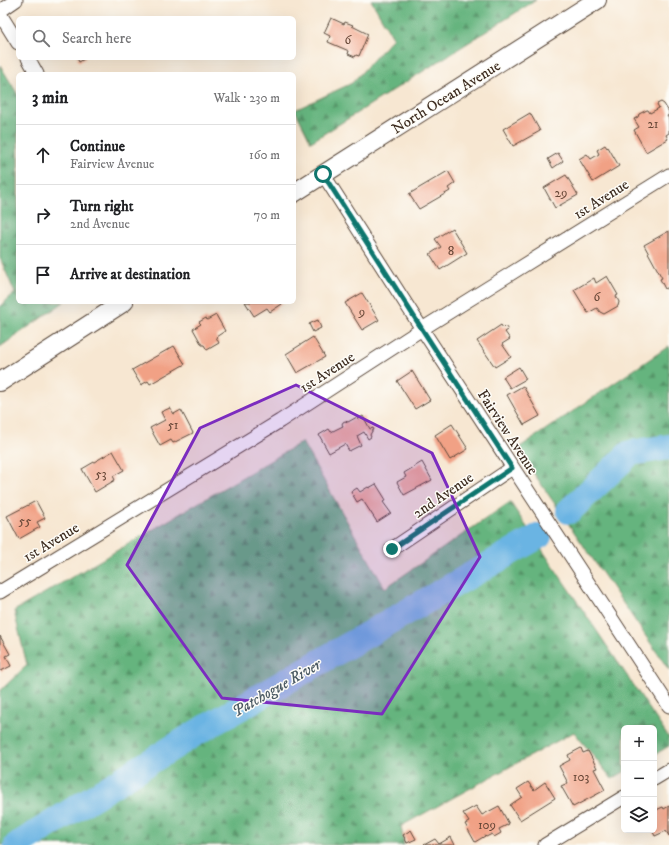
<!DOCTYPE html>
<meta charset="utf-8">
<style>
:root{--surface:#fff;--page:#f2f2f2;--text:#202124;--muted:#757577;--line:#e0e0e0}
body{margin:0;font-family:"IM FELL DW Pica",serif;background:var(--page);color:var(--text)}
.controls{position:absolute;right:12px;bottom:12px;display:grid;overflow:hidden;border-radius:6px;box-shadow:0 4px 16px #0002}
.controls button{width:36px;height:36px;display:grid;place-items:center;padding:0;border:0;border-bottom:1px solid var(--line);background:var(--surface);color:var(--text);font:20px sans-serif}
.stop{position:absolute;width:12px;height:12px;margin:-9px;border:3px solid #0f766e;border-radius:50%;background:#fff}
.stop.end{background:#0f766e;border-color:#fff;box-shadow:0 1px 4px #0008}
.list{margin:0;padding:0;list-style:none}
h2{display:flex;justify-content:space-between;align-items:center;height:52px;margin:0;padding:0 16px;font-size:17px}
h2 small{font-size:13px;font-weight:400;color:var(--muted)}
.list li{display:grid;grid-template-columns:26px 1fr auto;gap:12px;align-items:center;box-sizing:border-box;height:60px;padding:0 16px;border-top:1px solid var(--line)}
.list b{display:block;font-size:15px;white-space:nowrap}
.list p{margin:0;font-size:13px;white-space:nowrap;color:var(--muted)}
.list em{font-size:13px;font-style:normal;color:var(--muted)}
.icon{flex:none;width:22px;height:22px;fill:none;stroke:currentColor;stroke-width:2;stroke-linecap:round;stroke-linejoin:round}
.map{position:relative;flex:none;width:669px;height:845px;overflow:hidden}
.search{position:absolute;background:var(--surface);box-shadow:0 4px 16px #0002;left:16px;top:16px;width:280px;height:44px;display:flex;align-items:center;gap:10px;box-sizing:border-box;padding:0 14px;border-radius:6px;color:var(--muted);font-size:15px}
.panel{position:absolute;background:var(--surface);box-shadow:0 4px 16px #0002;left:16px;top:72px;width:280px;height:232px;border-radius:6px}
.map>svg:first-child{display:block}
.forest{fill:url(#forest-firs);stroke:#506f4e}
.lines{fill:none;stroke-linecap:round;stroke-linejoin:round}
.river{stroke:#6ab4e3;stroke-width:26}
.building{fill:#f1a185}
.minor-casing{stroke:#574639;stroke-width:15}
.secondary-casing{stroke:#574639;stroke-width:20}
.minor{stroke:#fff;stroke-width:13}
.secondary{stroke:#fff;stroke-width:18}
.route{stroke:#0f766e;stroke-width:5}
.marked{fill:#7b2cbf;fill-opacity:0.2;stroke:#7b2cbf;stroke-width:3;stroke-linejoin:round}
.labels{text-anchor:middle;stroke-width:3;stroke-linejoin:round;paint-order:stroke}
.number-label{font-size:13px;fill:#684838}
.street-label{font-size:15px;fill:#3b2a1e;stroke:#fdfcf7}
.water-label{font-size:16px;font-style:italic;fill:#4b5a63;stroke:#fdfcf7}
</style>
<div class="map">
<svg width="669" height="845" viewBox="0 0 669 845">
<defs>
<pattern id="forest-firs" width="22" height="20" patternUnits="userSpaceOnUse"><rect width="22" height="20" fill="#65b47e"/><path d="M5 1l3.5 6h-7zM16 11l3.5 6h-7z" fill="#549367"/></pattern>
</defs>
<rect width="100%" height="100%" fill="#fdfcf7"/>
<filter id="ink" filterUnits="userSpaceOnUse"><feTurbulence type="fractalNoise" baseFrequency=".025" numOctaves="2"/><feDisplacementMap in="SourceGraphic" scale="8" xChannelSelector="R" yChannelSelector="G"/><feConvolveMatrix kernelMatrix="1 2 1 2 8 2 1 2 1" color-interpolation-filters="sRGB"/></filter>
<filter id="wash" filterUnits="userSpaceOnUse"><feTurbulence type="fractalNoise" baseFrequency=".012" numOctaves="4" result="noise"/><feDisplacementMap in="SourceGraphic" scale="16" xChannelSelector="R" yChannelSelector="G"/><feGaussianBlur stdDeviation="0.9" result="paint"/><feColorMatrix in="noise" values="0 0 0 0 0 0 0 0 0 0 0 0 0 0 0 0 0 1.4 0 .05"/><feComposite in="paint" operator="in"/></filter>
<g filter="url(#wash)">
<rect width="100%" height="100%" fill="#f7e7d2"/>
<path class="forest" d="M371,0H536L311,142L295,110L352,83L393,38Z
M0,65L18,95V302H64L0,347V306L15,293L0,258Z
M669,346V670L517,449Z
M302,442L385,588L510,502L669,738V746L654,755V728H624V772L612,779L574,732L401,826L404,845H0V691L27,665L14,611Z"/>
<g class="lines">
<path class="river" d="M569,511L630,453L669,447
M17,845L196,733L539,536"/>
</g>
<g id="blocks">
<path class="building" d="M331,18L344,24L345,22L353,25L352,26L368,34L359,56L356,55L355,57L348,54L349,51L328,42L330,36L324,33Z
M77,58H86L79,62Z
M661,102L664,104L669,112V115L667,116L669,119V133L666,135L668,139L646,152L634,130L639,127L634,119L638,117L639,114L647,110H648L650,113L659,108L657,104Z
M530,113L540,131L513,146L503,129Z
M605,145L607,148L608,147L619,166L593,182L579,159L587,154L591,159L599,154L597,150Z
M558,153L563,161L553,168L548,159Z
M448,171L455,183L448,188L450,191L419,209L409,194Z
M566,175L578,195L555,208L544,188Z
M452,228L467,253L440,270L430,254L441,247L435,239Z
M669,231V287L665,289L660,279L662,278L644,245Z
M607,276L618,295L616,296L619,302L618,306L604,314L600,312L597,308L588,313L574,290L594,278L596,283Z
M362,293L379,320L362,330L345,303Z
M245,302H281L282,304L270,312L267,308L254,316Z
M216,315L225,331L216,337L219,343L207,350L204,345H202L193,329L201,324L199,322L206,318L207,320Z
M318,320L321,328L313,332L309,324Z
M501,325L503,328L505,326L508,330L505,332L510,339L502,344L511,357L495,367L477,341Z
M313,337L325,357L297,373L286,354Z
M174,346L185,364L150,384L148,381L141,385L132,370Z
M519,367L526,379L510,388L503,377Z
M412,371L430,400L415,409L397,381Z
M523,386L540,416L524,425L507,395Z
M170,408L174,414L181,410L193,433L173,443L171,440L160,446L150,428L165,420L161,412Z
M363,416L370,429L373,428L374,430L372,431L370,435L371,437L368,439L364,432L357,436L361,445L349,451L345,444L329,453L319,435L329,429L331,432L343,426L342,424L343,422L345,421L348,422L357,417L358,419Z
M452,424L468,449L450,460L435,435Z
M113,451L124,470L113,476L115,480L95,492L82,469Z
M422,462L432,480L404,495L397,482L406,477L404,473Z
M376,484L386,500L383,502L391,513L377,522L362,499L357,502L351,492L357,488L360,492L368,487L369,488Z
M36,501L45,518L37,522L40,527L19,539L7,516Z
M0,636L10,654L6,656L11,666L1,671L0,669Z
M581,748L583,753L588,751L597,768L594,769L605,790L573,807L561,786L568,783L559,766L570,760L568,755Z
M528,782L534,790L545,782L555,798L520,820L510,805L522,797L517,789Z
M476,806L482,815L499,806L509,824L499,829L501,833L494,837L492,834L486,837L485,836L475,842L465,824L469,822L463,813Z
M669,806V836L666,831L655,836L652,830H654V811L663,807L664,809Z
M411,830L416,839L407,843L403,835Z
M451,837L455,845H424L435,839L439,844Z"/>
</g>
</g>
<g filter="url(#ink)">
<use href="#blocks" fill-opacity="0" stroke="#574639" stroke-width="1"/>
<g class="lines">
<defs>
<path id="minor" d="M0,11L16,0
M0,14L18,43
M28,58L37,74
M323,174L422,329L669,706
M392,549L512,468
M0,592L280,421L422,329L669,175
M654,779L669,770
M545,845L624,797"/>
<path id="secondary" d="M294,193L597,0
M0,382L124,302"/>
</defs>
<use href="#minor" class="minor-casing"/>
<use href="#secondary" class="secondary-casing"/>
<use href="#minor" class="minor"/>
<use href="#secondary" class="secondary"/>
</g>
</g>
<g class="lines" filter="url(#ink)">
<path class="route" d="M323,174L422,329L512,468L392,549"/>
</g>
<path class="marked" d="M296,385L432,453L480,557L382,714L222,698L127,565L200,428Z"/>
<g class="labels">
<g class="number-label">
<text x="348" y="44">6</text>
<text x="653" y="128">21</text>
<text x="561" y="197">29</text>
<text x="451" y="255">8</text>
<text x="597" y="301">6</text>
<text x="362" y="316">9</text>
<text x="173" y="429">51</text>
<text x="101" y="478">53</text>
<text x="25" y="525">55</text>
<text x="581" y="781">103</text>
<text x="487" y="829">109</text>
</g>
<g class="street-label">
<text transform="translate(446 97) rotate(-32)" y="5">North Ocean Avenue</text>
<text transform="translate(601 199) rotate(-32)" y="5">1st Avenue</text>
<text transform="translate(327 372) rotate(-33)" y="5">1st Avenue</text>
<text transform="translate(508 432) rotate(57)" y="5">Fairview Avenue</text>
<text transform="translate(443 495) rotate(-34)" y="5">2nd Avenue</text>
<text transform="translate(51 542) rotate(-31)" y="5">1st Avenue</text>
</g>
<g class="water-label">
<text transform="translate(276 687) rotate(-30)" y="6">Patchogue River</text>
</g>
</g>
</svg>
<div class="controls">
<button>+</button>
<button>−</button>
<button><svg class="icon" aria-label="layers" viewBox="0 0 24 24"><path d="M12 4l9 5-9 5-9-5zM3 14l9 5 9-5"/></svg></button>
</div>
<div class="stop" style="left:323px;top:174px"></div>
<div class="stop end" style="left:392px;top:549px"></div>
<div class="search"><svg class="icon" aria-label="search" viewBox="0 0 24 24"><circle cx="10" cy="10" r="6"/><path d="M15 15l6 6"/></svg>Search here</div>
<section class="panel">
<h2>3 min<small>Walk · 230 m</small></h2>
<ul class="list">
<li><svg class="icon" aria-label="ahead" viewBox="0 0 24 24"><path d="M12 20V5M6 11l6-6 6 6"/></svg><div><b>Continue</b><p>Fairview Avenue</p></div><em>160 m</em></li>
<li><svg class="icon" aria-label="right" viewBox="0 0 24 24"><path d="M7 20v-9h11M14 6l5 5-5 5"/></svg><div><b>Turn right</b><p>2nd Avenue</p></div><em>70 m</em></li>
<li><svg class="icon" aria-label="arrive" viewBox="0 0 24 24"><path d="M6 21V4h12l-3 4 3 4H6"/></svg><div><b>Arrive at destination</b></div></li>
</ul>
</section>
</div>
